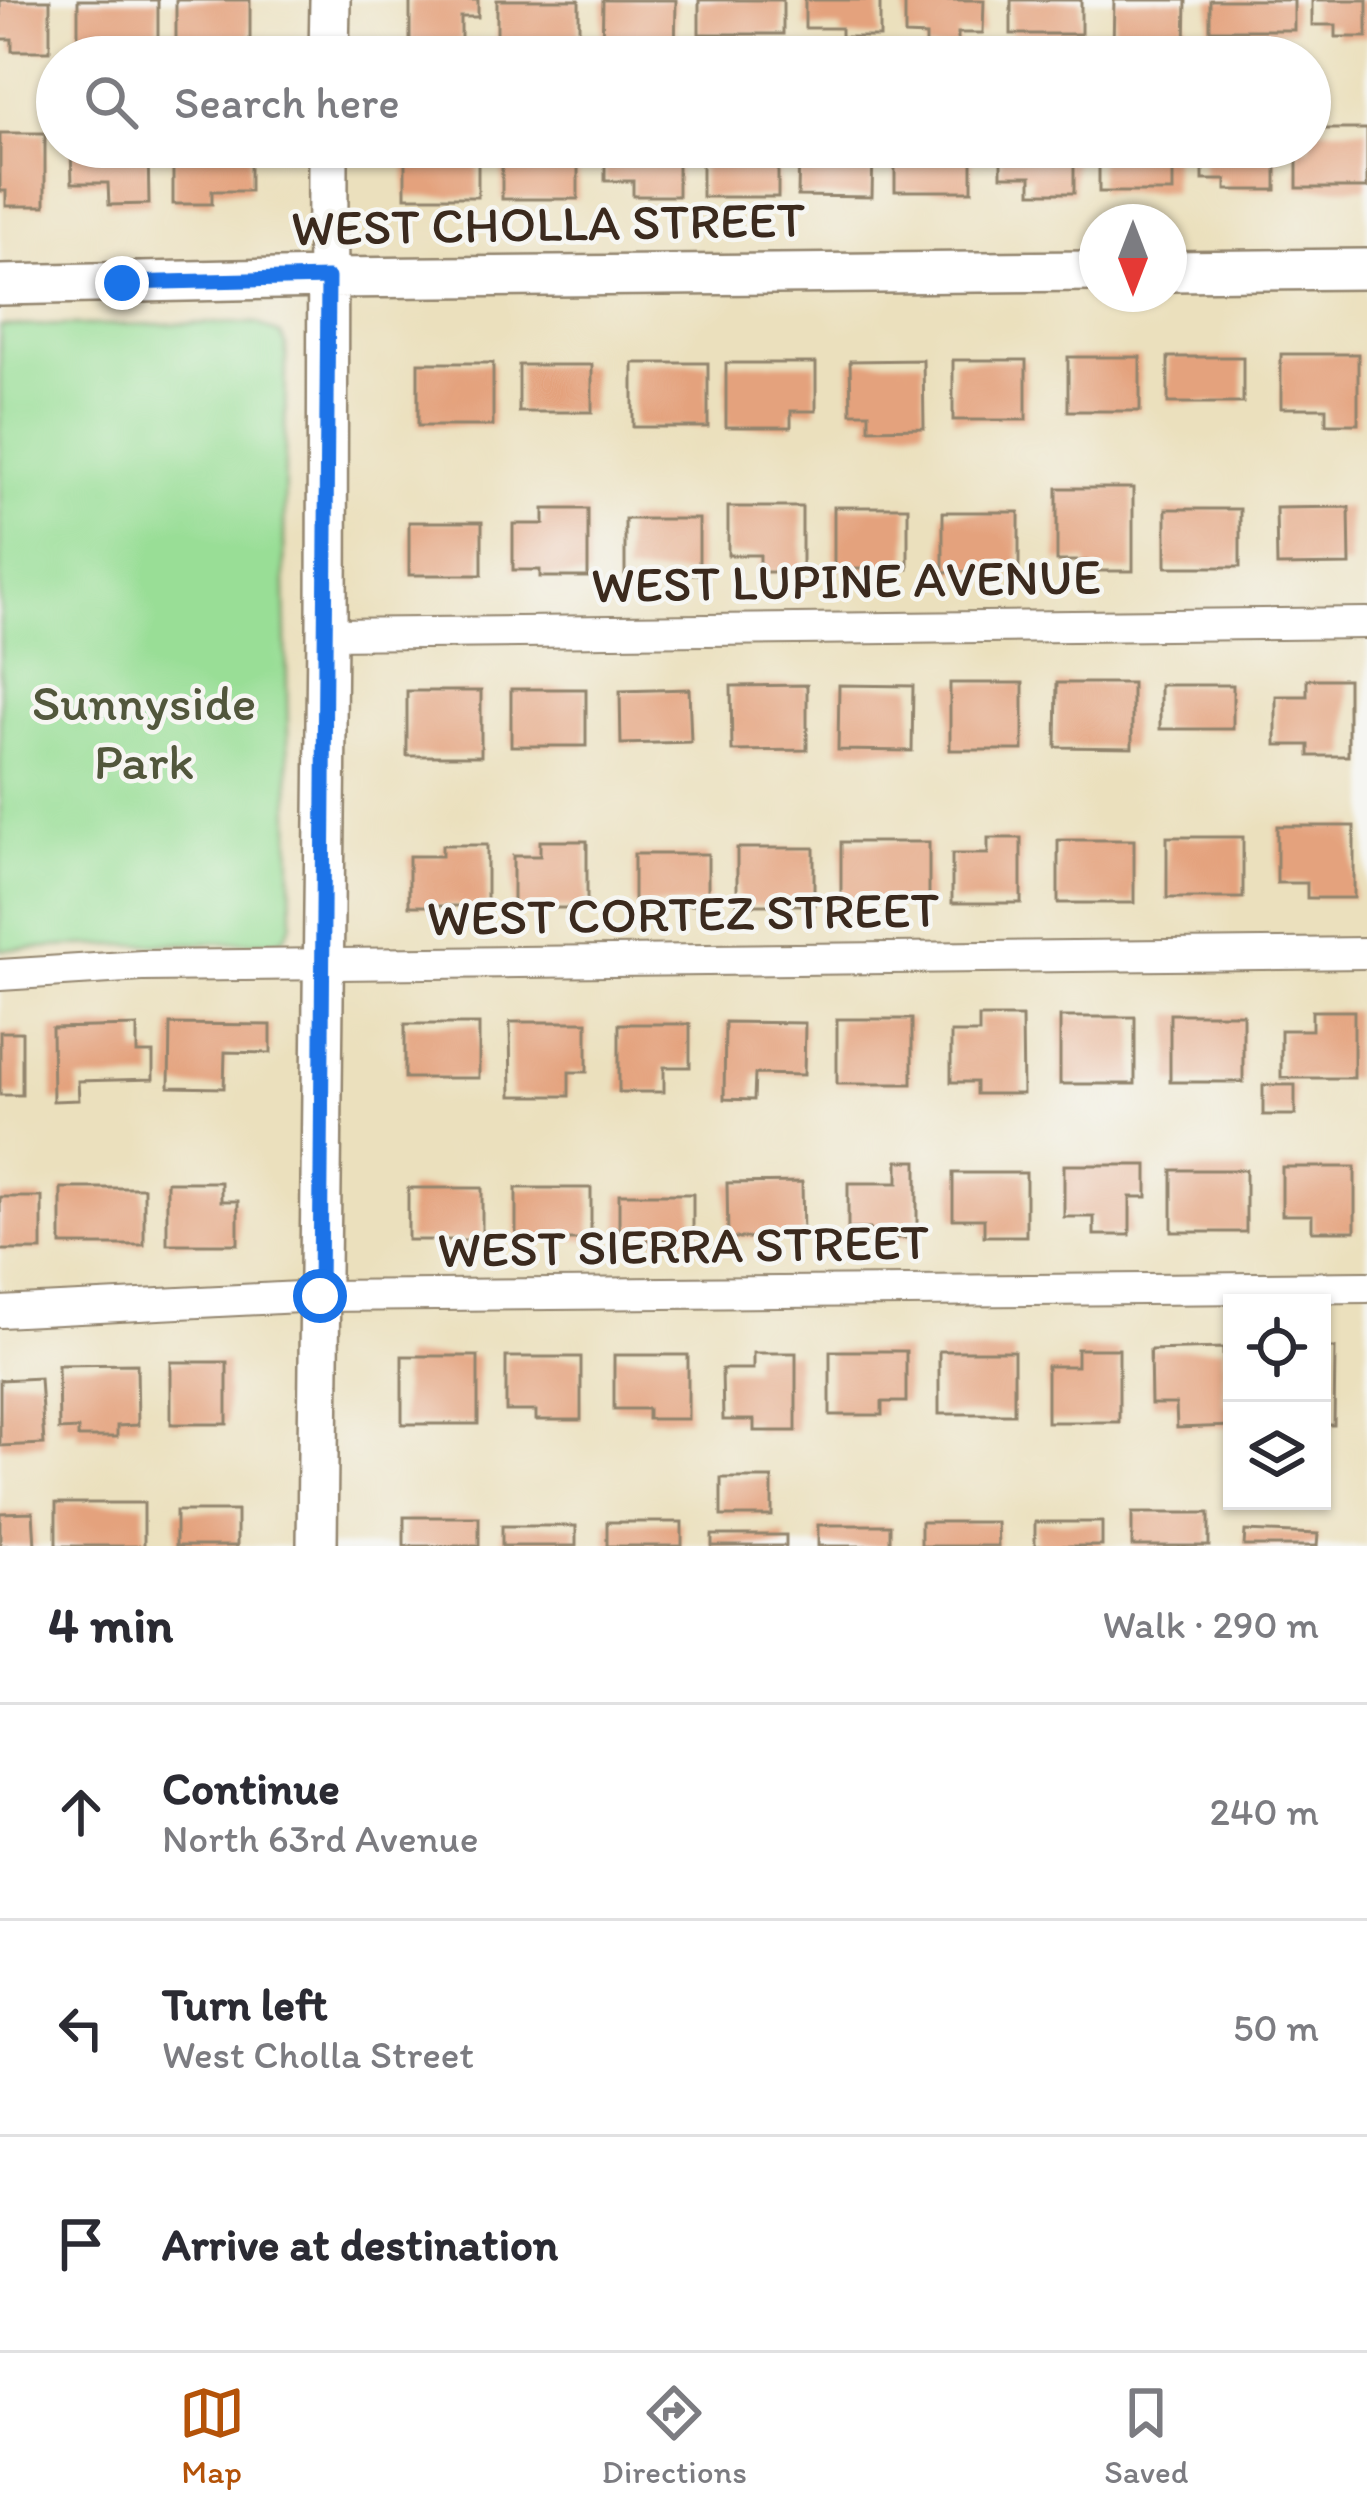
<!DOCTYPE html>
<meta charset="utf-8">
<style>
:root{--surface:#fff;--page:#f2f2f3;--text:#2b2b33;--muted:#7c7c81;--line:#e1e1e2;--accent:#b45309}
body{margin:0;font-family:Itim,sans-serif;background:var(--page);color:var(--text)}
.controls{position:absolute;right:36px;bottom:36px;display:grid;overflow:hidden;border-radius:0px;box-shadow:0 3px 9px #0004}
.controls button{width:108px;height:108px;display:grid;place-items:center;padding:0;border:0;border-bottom:3px solid var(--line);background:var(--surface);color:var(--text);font:60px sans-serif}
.compass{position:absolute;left:1079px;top:204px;width:108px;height:108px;border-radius:50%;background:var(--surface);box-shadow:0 3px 9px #0004;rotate:180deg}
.stop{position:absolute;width:36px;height:36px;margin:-27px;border:9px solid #1a73e8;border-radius:50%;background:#fff}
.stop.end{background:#1a73e8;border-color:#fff;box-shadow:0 3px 12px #0008}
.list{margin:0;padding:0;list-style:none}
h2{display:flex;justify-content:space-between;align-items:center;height:156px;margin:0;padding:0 48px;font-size:51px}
h2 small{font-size:39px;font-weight:400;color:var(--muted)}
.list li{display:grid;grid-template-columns:78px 1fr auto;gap:36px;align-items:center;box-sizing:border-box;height:216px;padding:0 48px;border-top:3px solid var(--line)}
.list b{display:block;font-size:45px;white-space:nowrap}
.list p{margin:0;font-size:39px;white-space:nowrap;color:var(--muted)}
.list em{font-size:39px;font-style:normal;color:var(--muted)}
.icon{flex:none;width:66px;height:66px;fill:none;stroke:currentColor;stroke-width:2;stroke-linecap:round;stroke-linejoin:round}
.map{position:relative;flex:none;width:1367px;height:1546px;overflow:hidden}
.search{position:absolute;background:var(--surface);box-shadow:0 3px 9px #0004;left:36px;right:36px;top:36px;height:132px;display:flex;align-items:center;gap:30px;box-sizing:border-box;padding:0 42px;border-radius:66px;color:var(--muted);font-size:45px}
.sheet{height:804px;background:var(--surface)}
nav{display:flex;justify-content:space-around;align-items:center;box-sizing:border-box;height:168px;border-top:3px solid var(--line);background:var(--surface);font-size:33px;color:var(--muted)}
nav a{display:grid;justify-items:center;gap:6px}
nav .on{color:var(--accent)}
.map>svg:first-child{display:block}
.green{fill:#99de96;stroke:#6a845a;stroke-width:3}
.building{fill:#e4a27d}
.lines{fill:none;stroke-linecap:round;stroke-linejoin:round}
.minor-casing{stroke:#93856e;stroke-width:34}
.tertiary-casing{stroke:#93856e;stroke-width:44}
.minor{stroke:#fff;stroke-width:30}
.tertiary{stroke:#fff;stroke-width:39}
.route{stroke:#1a73e8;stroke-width:15}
.labels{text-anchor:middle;stroke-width:9;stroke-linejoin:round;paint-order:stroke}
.street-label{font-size:51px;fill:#3b2a1e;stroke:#f6f6f2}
.park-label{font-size:51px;fill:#52573c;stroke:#f6f6f2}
</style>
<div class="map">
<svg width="1367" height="1546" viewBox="0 0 1367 1546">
<rect width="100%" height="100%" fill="#f6f6f2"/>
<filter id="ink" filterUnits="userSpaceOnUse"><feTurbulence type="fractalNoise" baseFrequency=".00833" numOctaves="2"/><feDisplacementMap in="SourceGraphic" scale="24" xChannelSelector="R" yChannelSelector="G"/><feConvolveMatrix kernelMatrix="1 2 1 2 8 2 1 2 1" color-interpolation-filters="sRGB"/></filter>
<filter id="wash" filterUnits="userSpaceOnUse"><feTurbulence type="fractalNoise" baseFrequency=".004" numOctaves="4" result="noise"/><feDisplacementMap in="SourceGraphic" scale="48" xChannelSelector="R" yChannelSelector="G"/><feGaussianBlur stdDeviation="2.7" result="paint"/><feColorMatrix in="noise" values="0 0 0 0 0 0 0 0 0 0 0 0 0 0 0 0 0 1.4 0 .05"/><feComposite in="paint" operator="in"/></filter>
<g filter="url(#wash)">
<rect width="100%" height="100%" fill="#ebe0bd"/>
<path class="green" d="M256,323L281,335L286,345L284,540L292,923L284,938L271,942L70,946L0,950V326Z"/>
<g id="blocks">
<path class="building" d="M0,0H50V51H12V39H0Z
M78,0H158V57H78Z
M176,0H250V50H176Z
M410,0H478V17H461V42H410Z
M497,0H579V46H497Z
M603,0H676L675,56L602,55Z
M699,0H783V34H699Z
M805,0H880V37H841V28H805Z
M905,0H984L983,33H958V50L926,49V36L905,35Z
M1011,0H1081V34H1011Z
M1114,0H1186L1185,48H1113Z
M1210,0H1294V30H1210Z
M1312,0H1367V37H1336V25H1312Z
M1310,129H1367V188H1297V147H1310Z
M0,133H45V206H6V191H0Z
M71,147H148L149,204L109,205L108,183H72Z
M173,147H250V191H212V204H173Z
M405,147H478V197H405Z
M502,147H578V199H502Z
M605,147H678V196H633V181H605Z
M702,147H778V197H702Z
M799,147H873L872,197L798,196Z
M895,147H972V191H895Z
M1001,147H1074V193H1031V176H1001Z
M1099,147H1173V192H1099Z
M1203,147H1276V190H1226V180H1203Z
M1281,354H1358V424H1326V408H1281Z
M1068,357H1140V411H1068Z
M1168,357H1243V403H1168Z
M923,360L924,428L869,429V413H851L850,361Z
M953,360H1026V420H953Z
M418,363H493V426H418Z
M633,363H708V427H633Z
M726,363H816V411H791V427H726Z
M519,365H592V412H519Z
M1057,488H1133V571H1087V561H1057Z
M728,507H802V572H760V555H728Z
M834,507H908V569H834Z
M1349,507L1350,565L1277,566L1276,508Z
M544,509H588V577H540V570H513V524H544Z
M1166,509H1240V567H1166Z
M943,512H1019V572H943Z
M625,519H699V574H625Z
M409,522H482V575H409Z
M1307,679H1348V756H1309V745H1276V696H1307Z
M950,683H1023V750H950Z
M1057,683H1132V748L1056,747Z
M807,685V750L732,751L731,686Z
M839,685L913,686L912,751L838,750Z
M1160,685H1233V729H1160Z
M511,689H586V746H511Z
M689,689L691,742L621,744L620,691Z
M407,691H481V756H407Z
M1277,826H1354V898H1307V883H1277Z
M1167,837H1243V898H1167Z
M988,838H1021V903H952V854H988Z
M1058,840H1134V903H1058Z
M540,841H587V908H513V856H540Z
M841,842H929V904H841Z
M442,845H487V906H409V856H442Z
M737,848H814V905H737Z
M634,854H708V905H634Z
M1312,1011H1354V1078H1281V1030H1312Z
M1170,1014H1243V1082H1170Z
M979,1017H1022L1023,1094H976V1082H951V1033H979Z
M1060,1017H1135V1084H1060Z
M837,1019H912V1084H837Z
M510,1022H587V1072H569V1096H511Z
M725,1022L805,1023L804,1075L755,1074L754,1100L724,1099Z
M170,1024L271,1025V1053L225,1052L224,1088L169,1087Z
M405,1024H479V1078H405Z
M619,1024H690V1067H664V1092H619Z
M137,1026V1053H153V1079L78,1081L79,1100L53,1101L52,1028Z
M0,1032H22V1095H0Z
M1263,1085H1295V1115H1263Z
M898,1161H917V1238H870V1229H848V1183H898Z
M1064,1165H1147V1197H1130V1235H1094V1217H1064Z
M1282,1167H1355V1231H1312V1215H1282Z
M1172,1170H1246V1232H1172Z
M953,1173H1026V1236H984V1219H953Z
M167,1182H221V1201H238V1244H167Z
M802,1182L803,1238H728L727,1183Z
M61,1188H144V1245H61Z
M408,1188H482V1240H408Z
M516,1188H591V1240H516Z
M619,1194H693V1240H619Z
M0,1197H42V1250H0Z
M1223,1348L1224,1405L1232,1404V1426L1177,1428L1176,1404H1151L1150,1350Z
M1322,1348H1335L1334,1425H1322Z
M1077,1349H1119V1422H1047V1366H1077Z
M830,1351H906V1402H882V1415H830Z
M939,1351H1014V1414H939Z
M753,1353H796V1431H754V1420H723L722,1369H753Z
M614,1355H688V1419H648V1409H614Z
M402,1356H478V1424H402Z
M506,1357H581V1420H536V1411H506Z
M171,1362H227V1424H171Z
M137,1364L138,1425L117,1426V1437H78V1429L59,1430L58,1365Z
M40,1378L44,1444L0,1446V1380Z
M721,1478H772V1516H721Z
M56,1503H144V1546H56Z
M176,1511H237V1546H176Z
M33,1512L35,1546H0V1513Z
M1132,1513H1209V1546H1132Z
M404,1517H479V1546H404Z
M607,1522H682V1546H607Z
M921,1522H997L998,1546H921Z
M1035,1522H1102V1546H1035Z
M818,1525H890V1546H818Z
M502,1526H576V1546H502Z
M1245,1531L1318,1534L1317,1546H1244Z
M712,1535H786V1546H712Z"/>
</g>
</g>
<g filter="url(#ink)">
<use href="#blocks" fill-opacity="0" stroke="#93856e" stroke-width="3"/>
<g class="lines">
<defs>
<path id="minor" d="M327,634L1367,623
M0,975L142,966L1367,953
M0,1312L319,1296L1367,1287"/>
<path id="tertiary" d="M329,57L330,0
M1169,271L1367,269
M0,285L328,278L1097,271
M317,1546L327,634L328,147"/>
</defs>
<use href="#minor" class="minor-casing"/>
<use href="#tertiary" class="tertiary-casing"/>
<use href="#minor" class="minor"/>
<use href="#tertiary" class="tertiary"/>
</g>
</g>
<g class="lines" filter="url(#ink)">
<path class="route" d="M122,283L328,278L320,1296"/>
</g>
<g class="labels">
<g class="street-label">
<text transform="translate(548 223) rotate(-1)" y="18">WEST CHOLLA STREET</text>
<text transform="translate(846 580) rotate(-1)" y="18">WEST LUPINE AVENUE</text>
<text transform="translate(683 913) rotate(-1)" y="18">WEST CORTEZ STREET</text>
<text transform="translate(683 1245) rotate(-1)" y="18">WEST SIERRA STREET</text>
</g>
<g class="park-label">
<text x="144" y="720">Sunnyside<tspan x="144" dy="59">Park</tspan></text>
</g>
</g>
</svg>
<div class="controls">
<button><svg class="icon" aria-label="locate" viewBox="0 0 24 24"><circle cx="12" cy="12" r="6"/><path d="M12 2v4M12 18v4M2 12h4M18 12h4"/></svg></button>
<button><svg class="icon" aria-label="layers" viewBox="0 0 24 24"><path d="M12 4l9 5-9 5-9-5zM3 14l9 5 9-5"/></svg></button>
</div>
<svg class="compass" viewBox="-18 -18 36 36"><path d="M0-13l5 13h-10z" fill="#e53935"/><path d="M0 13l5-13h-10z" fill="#7c7c81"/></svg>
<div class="stop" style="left:320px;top:1296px"></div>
<div class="stop end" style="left:122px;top:283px"></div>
<div class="search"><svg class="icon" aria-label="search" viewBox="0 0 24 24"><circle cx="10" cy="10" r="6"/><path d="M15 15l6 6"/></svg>Search here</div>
</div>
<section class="sheet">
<h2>4 min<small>Walk · 290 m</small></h2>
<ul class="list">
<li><svg class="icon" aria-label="ahead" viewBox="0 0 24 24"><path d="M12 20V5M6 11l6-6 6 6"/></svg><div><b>Continue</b><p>North 63rd Avenue</p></div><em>240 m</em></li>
<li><svg class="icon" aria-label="left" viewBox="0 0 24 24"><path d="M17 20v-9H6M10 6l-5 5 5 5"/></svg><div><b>Turn left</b><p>West Cholla Street</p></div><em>50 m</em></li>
<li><svg class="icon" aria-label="arrive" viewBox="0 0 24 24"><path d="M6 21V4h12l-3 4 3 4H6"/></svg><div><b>Arrive at destination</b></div></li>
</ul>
</section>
<nav>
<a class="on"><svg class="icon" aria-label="map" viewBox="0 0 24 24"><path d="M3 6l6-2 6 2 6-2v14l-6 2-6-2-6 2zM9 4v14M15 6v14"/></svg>Map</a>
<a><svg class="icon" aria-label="directions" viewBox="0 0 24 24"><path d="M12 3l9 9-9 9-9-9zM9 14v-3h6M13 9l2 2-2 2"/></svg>Directions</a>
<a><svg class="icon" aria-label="saved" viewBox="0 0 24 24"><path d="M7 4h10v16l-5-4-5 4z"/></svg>Saved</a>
</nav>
